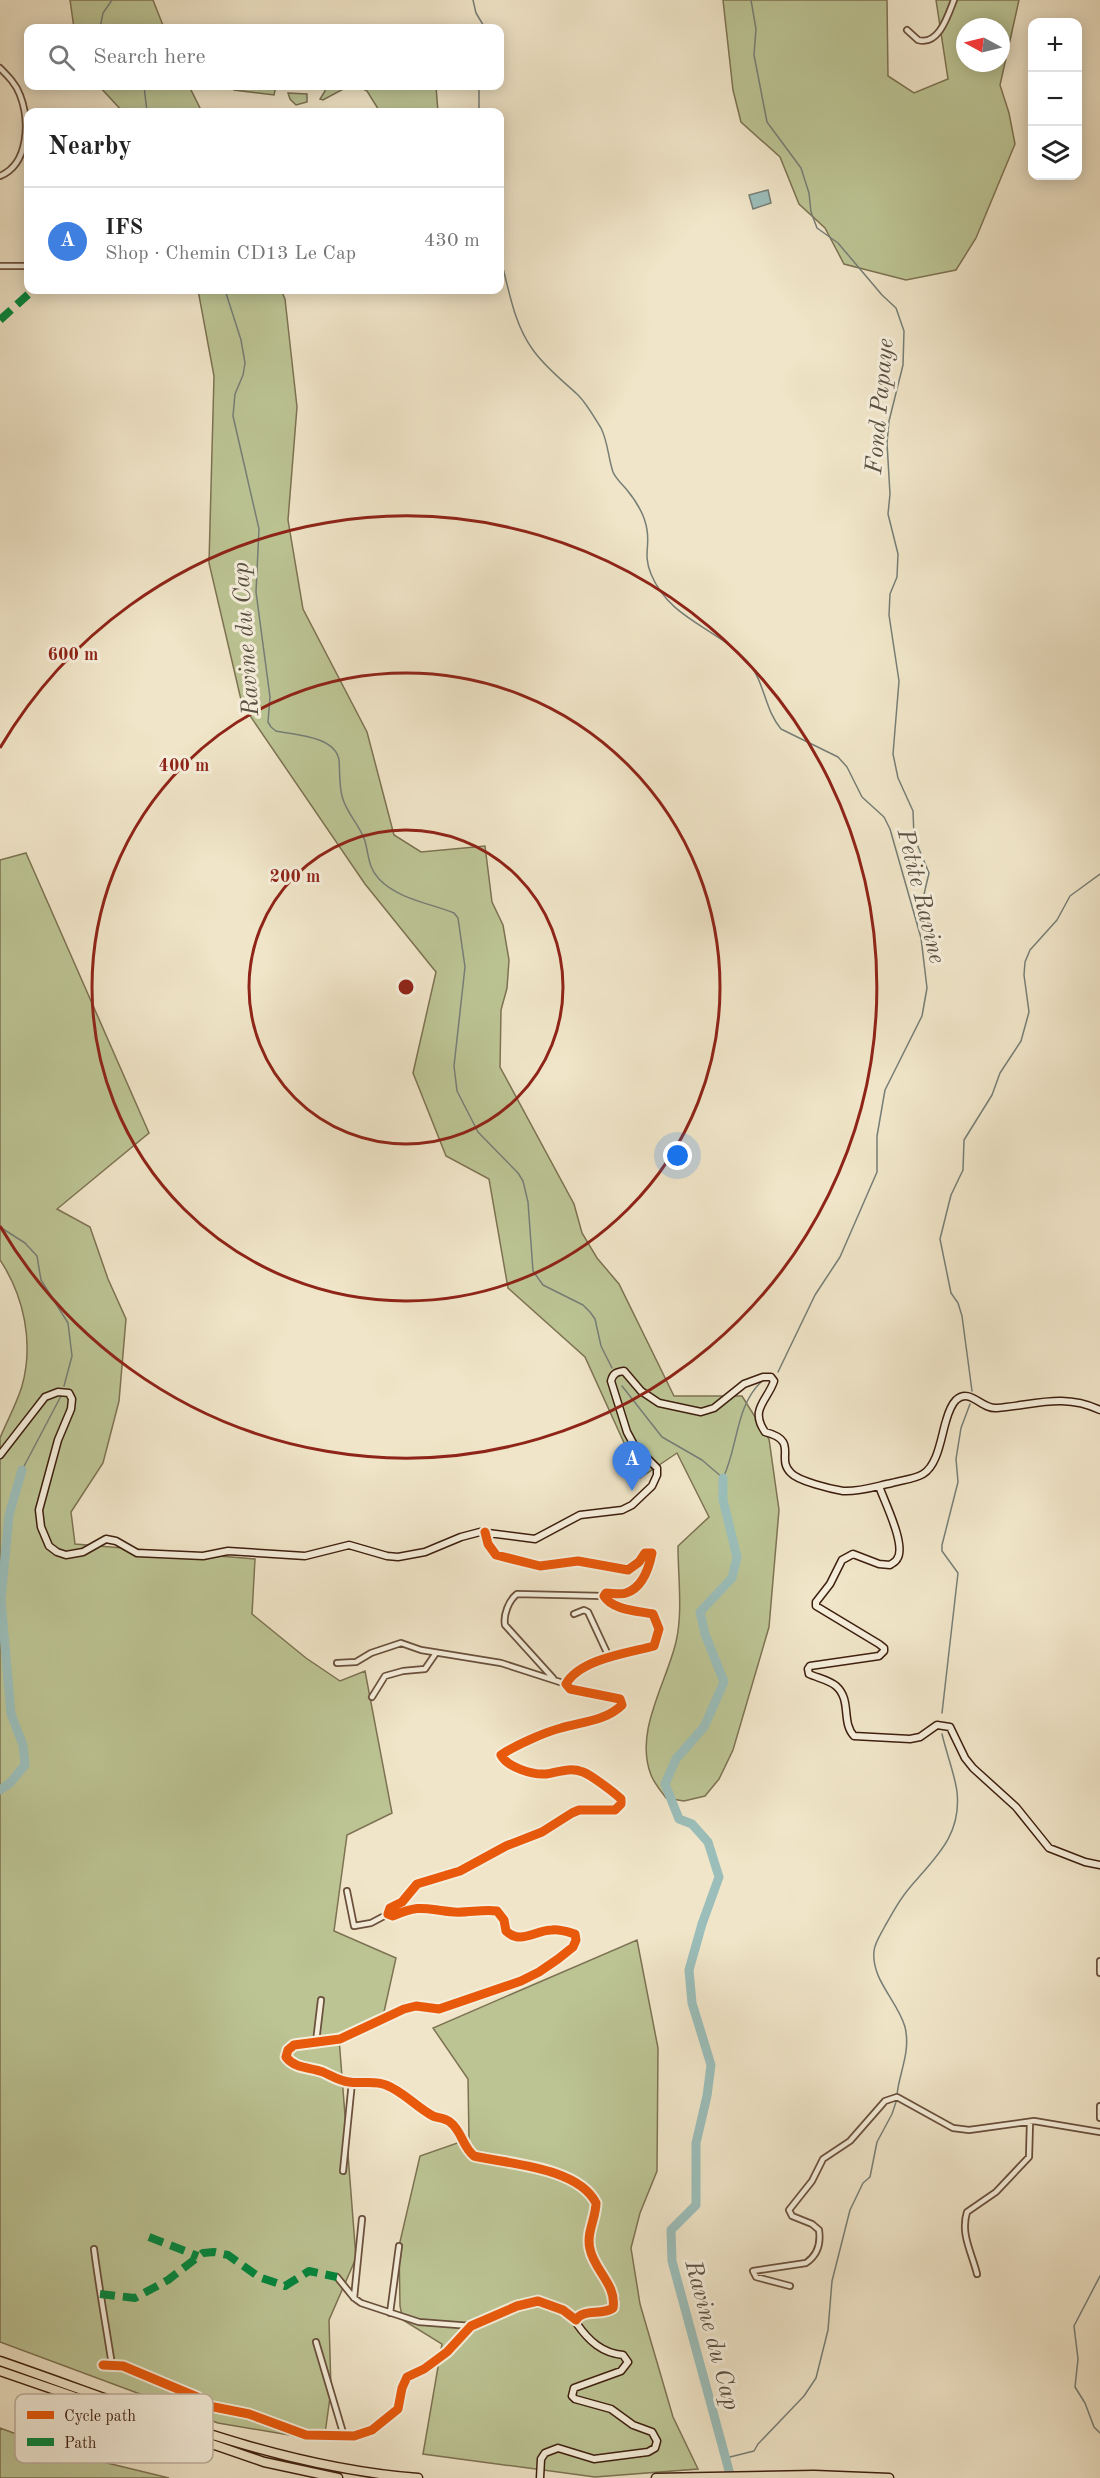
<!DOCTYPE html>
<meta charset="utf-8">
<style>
:root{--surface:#fff;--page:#f2f2f2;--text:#222;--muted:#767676;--line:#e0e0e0;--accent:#8f2418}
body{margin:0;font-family:"Old Standard TT",serif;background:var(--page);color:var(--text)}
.controls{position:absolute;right:18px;top:18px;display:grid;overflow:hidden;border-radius:12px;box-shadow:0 3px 15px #0003}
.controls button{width:54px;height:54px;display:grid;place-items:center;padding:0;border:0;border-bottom:2px solid var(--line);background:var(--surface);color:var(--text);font:30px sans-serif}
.compass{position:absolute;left:956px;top:18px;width:54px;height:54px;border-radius:50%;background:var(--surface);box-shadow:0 3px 15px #0003;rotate:277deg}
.you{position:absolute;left:678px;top:1156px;width:21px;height:21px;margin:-15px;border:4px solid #fff;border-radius:50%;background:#1a73e8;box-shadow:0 0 0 9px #1a73e833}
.badge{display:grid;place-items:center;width:39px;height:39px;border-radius:50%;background:var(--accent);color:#fff;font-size:20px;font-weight:700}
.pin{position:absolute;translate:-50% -50px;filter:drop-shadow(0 2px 3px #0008)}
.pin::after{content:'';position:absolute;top:32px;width:21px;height:18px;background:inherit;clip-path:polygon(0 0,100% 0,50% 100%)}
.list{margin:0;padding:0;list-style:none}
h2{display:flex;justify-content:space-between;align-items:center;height:78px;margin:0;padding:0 24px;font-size:26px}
h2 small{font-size:20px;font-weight:400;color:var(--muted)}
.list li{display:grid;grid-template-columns:39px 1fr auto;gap:18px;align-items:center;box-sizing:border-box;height:108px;padding:0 24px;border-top:2px solid var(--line)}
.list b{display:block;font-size:22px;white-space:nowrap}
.list p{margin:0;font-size:20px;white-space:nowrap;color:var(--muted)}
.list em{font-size:20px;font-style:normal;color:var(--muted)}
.icon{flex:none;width:33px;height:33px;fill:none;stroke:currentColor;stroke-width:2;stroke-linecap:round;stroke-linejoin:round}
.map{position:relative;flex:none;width:1100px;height:2478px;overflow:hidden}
.search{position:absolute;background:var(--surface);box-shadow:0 3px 15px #0003;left:24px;top:24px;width:480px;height:66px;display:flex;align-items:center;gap:15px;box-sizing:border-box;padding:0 21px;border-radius:12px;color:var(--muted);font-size:22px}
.panel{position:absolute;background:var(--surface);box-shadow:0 3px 15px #0003;left:24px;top:108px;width:480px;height:186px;border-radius:12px}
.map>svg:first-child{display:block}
.green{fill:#bcc494;stroke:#7d7252;stroke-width:1.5;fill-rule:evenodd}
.water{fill:#9bbeba;stroke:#767e76;stroke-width:1.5}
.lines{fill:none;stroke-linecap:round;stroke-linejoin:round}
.stream{stroke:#767e76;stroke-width:1.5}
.river{stroke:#9bbeba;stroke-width:9}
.street-casing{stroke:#6a503d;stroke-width:8}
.secondary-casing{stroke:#3e1f0f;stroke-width:9}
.highway-casing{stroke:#3e1f0f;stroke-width:11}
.street{stroke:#f5eedb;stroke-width:4.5}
.secondary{stroke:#f5eedb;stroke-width:6}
.highway{stroke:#f0e5c8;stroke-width:8}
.quiet{stroke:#00873e;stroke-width:8;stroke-dasharray:15 8;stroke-linecap:butt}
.cycleway-casing{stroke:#f5eedb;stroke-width:13}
.cycleway{stroke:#e8590c;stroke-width:9}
.ring{fill:none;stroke:#8f2418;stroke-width:3}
.labels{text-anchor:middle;stroke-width:6;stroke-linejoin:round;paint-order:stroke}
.water-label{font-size:24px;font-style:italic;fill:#5a4f42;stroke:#f5eedb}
.key{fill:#f5eedb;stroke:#beb09e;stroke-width:1.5}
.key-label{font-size:16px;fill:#3e1f0f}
.centre{fill:#8f2418;stroke:#f5eedb;stroke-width:3}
.ring-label{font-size:18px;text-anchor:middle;font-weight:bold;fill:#8f2418;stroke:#f5eedb;stroke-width:6;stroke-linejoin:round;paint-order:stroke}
</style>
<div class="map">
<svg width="1100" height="2478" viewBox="0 0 1100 2478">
<rect width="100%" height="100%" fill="#f0e5c8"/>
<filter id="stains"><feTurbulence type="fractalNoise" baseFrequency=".00333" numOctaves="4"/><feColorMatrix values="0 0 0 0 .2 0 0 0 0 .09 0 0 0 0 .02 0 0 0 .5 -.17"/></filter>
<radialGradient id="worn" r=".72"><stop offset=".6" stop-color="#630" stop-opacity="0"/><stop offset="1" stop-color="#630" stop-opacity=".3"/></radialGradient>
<path class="green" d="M70,0H153L164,28H74Z
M723,0H887L888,76L914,93L948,79L936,0H1019L1000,85L1009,113L1015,144L976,238L956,270L906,280L844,264L825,228L799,204L780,157L741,122L733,90ZM965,27H1001V63H965Z
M99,86H189L202,112H123Z
M235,86H276L274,95L234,90Z
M324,86H356L347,87L323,100L320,99L325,91Z
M357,86H436L438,112H380L367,91Z
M288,93L307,94V102L296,105L290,99Z
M198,290H281L285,299L297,407L288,520L303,609L367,732L394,835L421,852L485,846L492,902L503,925L509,960L507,988L501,1010L500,1067L574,1204L582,1233L597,1258L619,1284L674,1396H742L769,1439L779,1510L769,1627L733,1750L719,1779L705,1796L684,1801L666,1798C661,1791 654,1783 651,1775C634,1732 666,1684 676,1642C683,1612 678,1577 678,1546L709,1517L677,1453L640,1478L585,1357L508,1288L489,1179L446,1156L413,1073L436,972L365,884L242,704L209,563L214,376Z
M26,853L149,1133L57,1209L90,1227L108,1279L126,1319L119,1401L103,1463L71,1512L75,1544L255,1559L252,1614L306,1658L340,1681L365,1671L392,1813L347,1835L334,1931L396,1958L384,2012L339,2038L356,2258L329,2320L331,2390L324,2441L218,2423L0,2342V1438C7,1421 17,1403 22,1386C34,1343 24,1296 0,1260V860Z
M637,1940L658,2048L657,2171L640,2213L631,2248L640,2304L673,2417L698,2469L595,2477L423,2454L442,2344L403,2320L400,2306L399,2246L420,2156L469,2139L468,2079L433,2028Z
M0,2428L70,2454L169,2478H0Z"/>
<path class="water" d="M768,190L771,203L753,209L749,195Z"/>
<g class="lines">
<path class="stream" d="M473,0L476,13L485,28
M751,0L756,29L754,55L767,122L801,168L809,193L811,212L817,228L838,243L882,295L896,308L904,331L903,365L889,421L887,443L890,494L888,514L898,554L897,577L890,594L889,615L899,681L893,754L898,778L913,811L914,837L929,873L917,924
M100,28L103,13L112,0
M144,86L147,112
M479,112V86
M500,257C509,288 513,323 533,350C546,368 562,380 578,395C587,404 594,417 601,428C608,442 608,457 613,472C616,479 622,484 627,490C636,501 645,515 647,530C650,546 643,555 651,574C670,620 716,627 747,661C765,681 764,709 781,729L838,757L847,767L862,797L884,817L890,829L921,938L927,988L922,1016L885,1090L877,1136V1172L840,1257L815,1295L778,1372
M225,290L241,340L245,363L243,375L235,394L233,416L259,529L256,592L270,697L268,722L271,727L276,731C295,735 335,736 339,760C340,772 339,784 342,796C346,813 360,825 365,841C369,856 368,867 379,879C398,899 429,903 454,913L458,918L465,967L454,1066L457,1091L478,1132L518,1173L523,1181L528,1202L533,1271L543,1285L583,1305L590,1312L595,1319L601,1346L612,1368
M0,1227L25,1243L37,1256L41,1280L68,1323L72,1356L64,1386
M622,1386L662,1437L702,1460L723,1478C738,1448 735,1407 761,1382
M972,1391L962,1316L958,1303L951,1293L940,1239L951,1195L963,1170L964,1140L992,1095L1000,1073L1021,1041L1029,1012L1024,975L1025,962L1030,950L1057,920L1070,896L1100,874
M22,1470L61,1396
M942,1713L958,1573L942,1551V1545L958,1482L956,1459L961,1428L970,1404
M897,2095C899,2073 911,2052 905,2027C898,2001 871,1980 874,1951C875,1942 881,1934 885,1926C892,1914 898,1902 907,1891C932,1860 962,1838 957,1792C955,1775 946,1752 942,1734
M1100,2276L1074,2326L1078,2359L1075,2387L1085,2403L1094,2427L1100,2433
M726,2458L754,2451L758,2444L804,2396L816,2378L828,2330L832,2281L850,2210L863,2183L870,2177L877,2142L892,2114L897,2099"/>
<path class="river" d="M723,1478V1500L737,1557L732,1578L700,1612L705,1634L724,1682L704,1727L676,1759L665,1784L679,1819L692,1824L708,1842L719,1877L702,1924L689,1970L692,2003L711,2065L707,2096L696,2143V2205L671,2230L672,2261L731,2478
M0,1790L10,1783L25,1765L23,1745L11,1714L1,1600L9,1515L22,1470"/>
<defs>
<path id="street" d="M907,30L918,40C939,46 948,15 954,0
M0,68C8,76 16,84 20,95C30,121 29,164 0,176
M0,266H28
M574,1614L584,1610L588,1612L609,1657
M337,1663L356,1662L371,1653L401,1643L421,1650L501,1663L566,1684
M553,1678L505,1625C503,1615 509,1600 517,1594L604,1596
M372,1697L385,1676L403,1671L425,1669L436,1653
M347,1891L354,1926L371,1923L388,1914
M1100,1961V1973
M316,2042L321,2000
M1100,2106V2118
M343,2171L352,2082
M94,2249C99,2288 106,2326 112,2365
M977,2274C972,2253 960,2234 967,2212L996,2192L1029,2157L1030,2122
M337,2277L354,2298L361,2303L419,2322L471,2326
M790,2286L756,2277L753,2271L806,2263C818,2255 821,2244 819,2230L812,2224L792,2216L789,2210L812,2181L823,2159L850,2141L885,2101L897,2097L953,2128L969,2130L1034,2121L1100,2132
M354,2298L362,2219
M390,2313L399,2246
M316,2342L344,2436
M103,2365L123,2366L197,2397L209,2406L249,2414L306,2435L354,2436L372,2430L398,2409L402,2388L407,2377L424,2369L447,2352L471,2326L517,2306L538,2301L563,2310L576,2320"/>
<path id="secondary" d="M0,1455L45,1397L58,1392L69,1393L72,1399L71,1409L58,1440L39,1510L41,1527L49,1546L57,1552L66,1555L83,1552L106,1539L116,1541L137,1553L203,1556L228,1551L305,1556L349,1545L387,1556L398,1557L425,1552L461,1537L480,1532L535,1539L580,1515L622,1510L632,1505L652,1486L657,1475V1468L634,1445L627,1432L611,1381C613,1373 617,1372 624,1371L641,1391L659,1403L701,1412L714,1408L744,1384L763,1377H771L774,1381C768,1400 749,1409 765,1432C800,1441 775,1458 791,1473C798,1481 831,1489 843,1491C859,1492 877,1486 892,1483C902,1480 915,1479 923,1474C938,1465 941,1437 946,1421C948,1414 951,1405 956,1400C970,1387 982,1410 997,1408C1035,1405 1063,1393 1100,1410
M879,1486C884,1501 907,1546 897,1559C896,1562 892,1563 890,1565L879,1564L853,1554L842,1560L830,1584L816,1602V1606L879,1644L884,1648V1651L879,1656L810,1666L808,1669L809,1674C818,1678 829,1680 836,1686C852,1700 841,1722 854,1736L910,1739L920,1737L937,1725L950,1727L965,1758L973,1768L1016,1807L1049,1848L1085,1862L1100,1865
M485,1532L488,1544L496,1555L540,1566L578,1561L628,1570L639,1562L645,1553H652C649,1568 642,1588 626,1593C621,1595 612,1593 606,1593L604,1596C612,1610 638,1611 653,1614L659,1629L654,1646C628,1653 580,1659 566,1684L570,1689L620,1699L622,1705C606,1721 581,1722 561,1728C545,1732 514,1746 501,1755C507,1767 532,1775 546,1774C559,1772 569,1767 583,1772C591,1775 615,1793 621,1799V1804L615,1810H579L572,1813L542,1832L506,1846L460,1871L417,1884L402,1902L390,1908L388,1914L393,1916C422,1903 426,1910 454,1912C468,1913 483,1909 497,1911L504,1920L506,1931C521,1945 535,1930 552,1930C559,1929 568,1932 575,1934L576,1940L573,1947L558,1959L539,1972L521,1981L439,2009L416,2006L404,2009L340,2039L294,2045L288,2050L286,2057C295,2069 310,2067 323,2072C332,2076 339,2081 349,2082C361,2084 375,2080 386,2085C404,2092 416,2107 433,2116C438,2118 445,2118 450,2122C462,2131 462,2146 474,2156C501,2162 588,2170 596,2203C599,2218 586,2233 590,2249C593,2266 609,2282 615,2299L611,2310C600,2315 589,2311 578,2316L577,2324C589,2341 602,2353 623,2355L628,2362L621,2371L574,2388L572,2396L575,2399L611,2409L633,2425L652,2432L657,2441L655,2448L648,2452L594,2459L558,2448L545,2453L541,2459L540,2478"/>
<path id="highway" d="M0,2361C137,2408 273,2467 418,2478
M0,2371L264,2462L338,2478
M656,2478L814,2475L889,2478"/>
</defs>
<use href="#street" class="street-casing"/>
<use href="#secondary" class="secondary-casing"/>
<use href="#highway" class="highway-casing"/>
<use href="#street" class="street"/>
<use href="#secondary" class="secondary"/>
<use href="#highway" class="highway"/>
<path class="quiet" d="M0,320L33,290
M149,2237L198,2256
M100,2294L135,2298L168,2280L203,2253L214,2252L228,2255L259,2277L285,2286L309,2271L337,2277"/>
<defs>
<path id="cycleway" d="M103,2365L123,2366L197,2397L209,2406L249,2414L306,2435L354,2436L372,2430L398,2409L402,2388L407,2377L424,2369L447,2352L471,2326L517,2306L538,2301L563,2310L576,2320C583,2308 602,2316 613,2308C617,2285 594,2270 590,2249C586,2233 596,2218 596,2203C578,2167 508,2164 474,2156C462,2146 462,2131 450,2122C445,2118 438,2118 433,2116C416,2107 404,2092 386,2085C375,2080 361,2084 349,2082C339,2081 332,2076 323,2072C310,2067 295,2069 286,2057L288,2050L294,2045L340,2039L404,2009L416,2006L439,2009L521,1981L539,1972L558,1959L573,1947L576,1940L575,1934C568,1932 559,1929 552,1930C535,1930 521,1945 506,1931L504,1920L497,1911C483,1909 468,1913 454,1912C426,1910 422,1903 393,1916L388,1914L390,1908L402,1902L417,1884L460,1871L506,1846L542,1832L572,1813L579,1810H615L621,1804V1799C615,1793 591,1775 583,1772C569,1767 559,1772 546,1774C532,1775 507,1767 501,1755C514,1746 545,1732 561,1728C581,1722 606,1721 622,1705L620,1699L570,1689L566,1684C580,1659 628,1653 654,1646L659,1629L653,1614C638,1611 612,1610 604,1596L606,1593C612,1593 621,1595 626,1593C642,1588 649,1568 652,1553H645L639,1562L628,1570L578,1561L540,1566L496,1555L488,1544L485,1532"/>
</defs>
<use href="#cycleway" class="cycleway-casing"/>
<use href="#cycleway" class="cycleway"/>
</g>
<g class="ring">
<circle cx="406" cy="987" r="157"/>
<circle cx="406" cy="987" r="314"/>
<path d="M0 748A471 471 0 1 1 0 1226"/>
</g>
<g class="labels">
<g class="water-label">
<text transform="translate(879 406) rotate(-85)" y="8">Fond Papaye</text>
<text transform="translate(245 639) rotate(-94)" y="8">Ravine du Cap</text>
<text transform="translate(922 896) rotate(76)" y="8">Petite Ravine</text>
<text transform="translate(713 2335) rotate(75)" y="8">Ravine du Cap</text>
</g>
</g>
<rect x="15" y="2394" width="198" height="69" rx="9" class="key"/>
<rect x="27" y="2411" width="27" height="8" fill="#e8590c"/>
<rect x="27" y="2438" width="27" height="8" fill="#00873e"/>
<g class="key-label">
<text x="64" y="2421">Cycle path</text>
<text x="64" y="2448">Path</text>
</g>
<circle cx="406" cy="987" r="9" class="centre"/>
<g class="ring-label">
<text x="73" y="660">600 m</text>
<text x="184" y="771">400 m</text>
<text x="295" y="882">200 m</text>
</g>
<rect width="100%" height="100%" filter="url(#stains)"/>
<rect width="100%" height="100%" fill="url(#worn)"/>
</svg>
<div class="controls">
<button>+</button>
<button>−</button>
<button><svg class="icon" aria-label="layers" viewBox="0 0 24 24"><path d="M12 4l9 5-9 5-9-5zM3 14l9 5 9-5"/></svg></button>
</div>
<svg class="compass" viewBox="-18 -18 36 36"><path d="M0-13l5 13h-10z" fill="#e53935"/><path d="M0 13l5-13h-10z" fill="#767676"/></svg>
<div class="you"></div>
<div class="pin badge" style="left:632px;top:1491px;background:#3f7fe0">A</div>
<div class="search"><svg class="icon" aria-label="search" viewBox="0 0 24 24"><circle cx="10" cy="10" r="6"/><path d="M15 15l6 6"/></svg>Search here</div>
<section class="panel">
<h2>Nearby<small></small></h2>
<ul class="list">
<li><span class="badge" style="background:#3f7fe0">A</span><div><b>IFS</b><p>Shop · Chemin CD13 Le Cap</p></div><em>430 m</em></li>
</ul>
</section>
</div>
